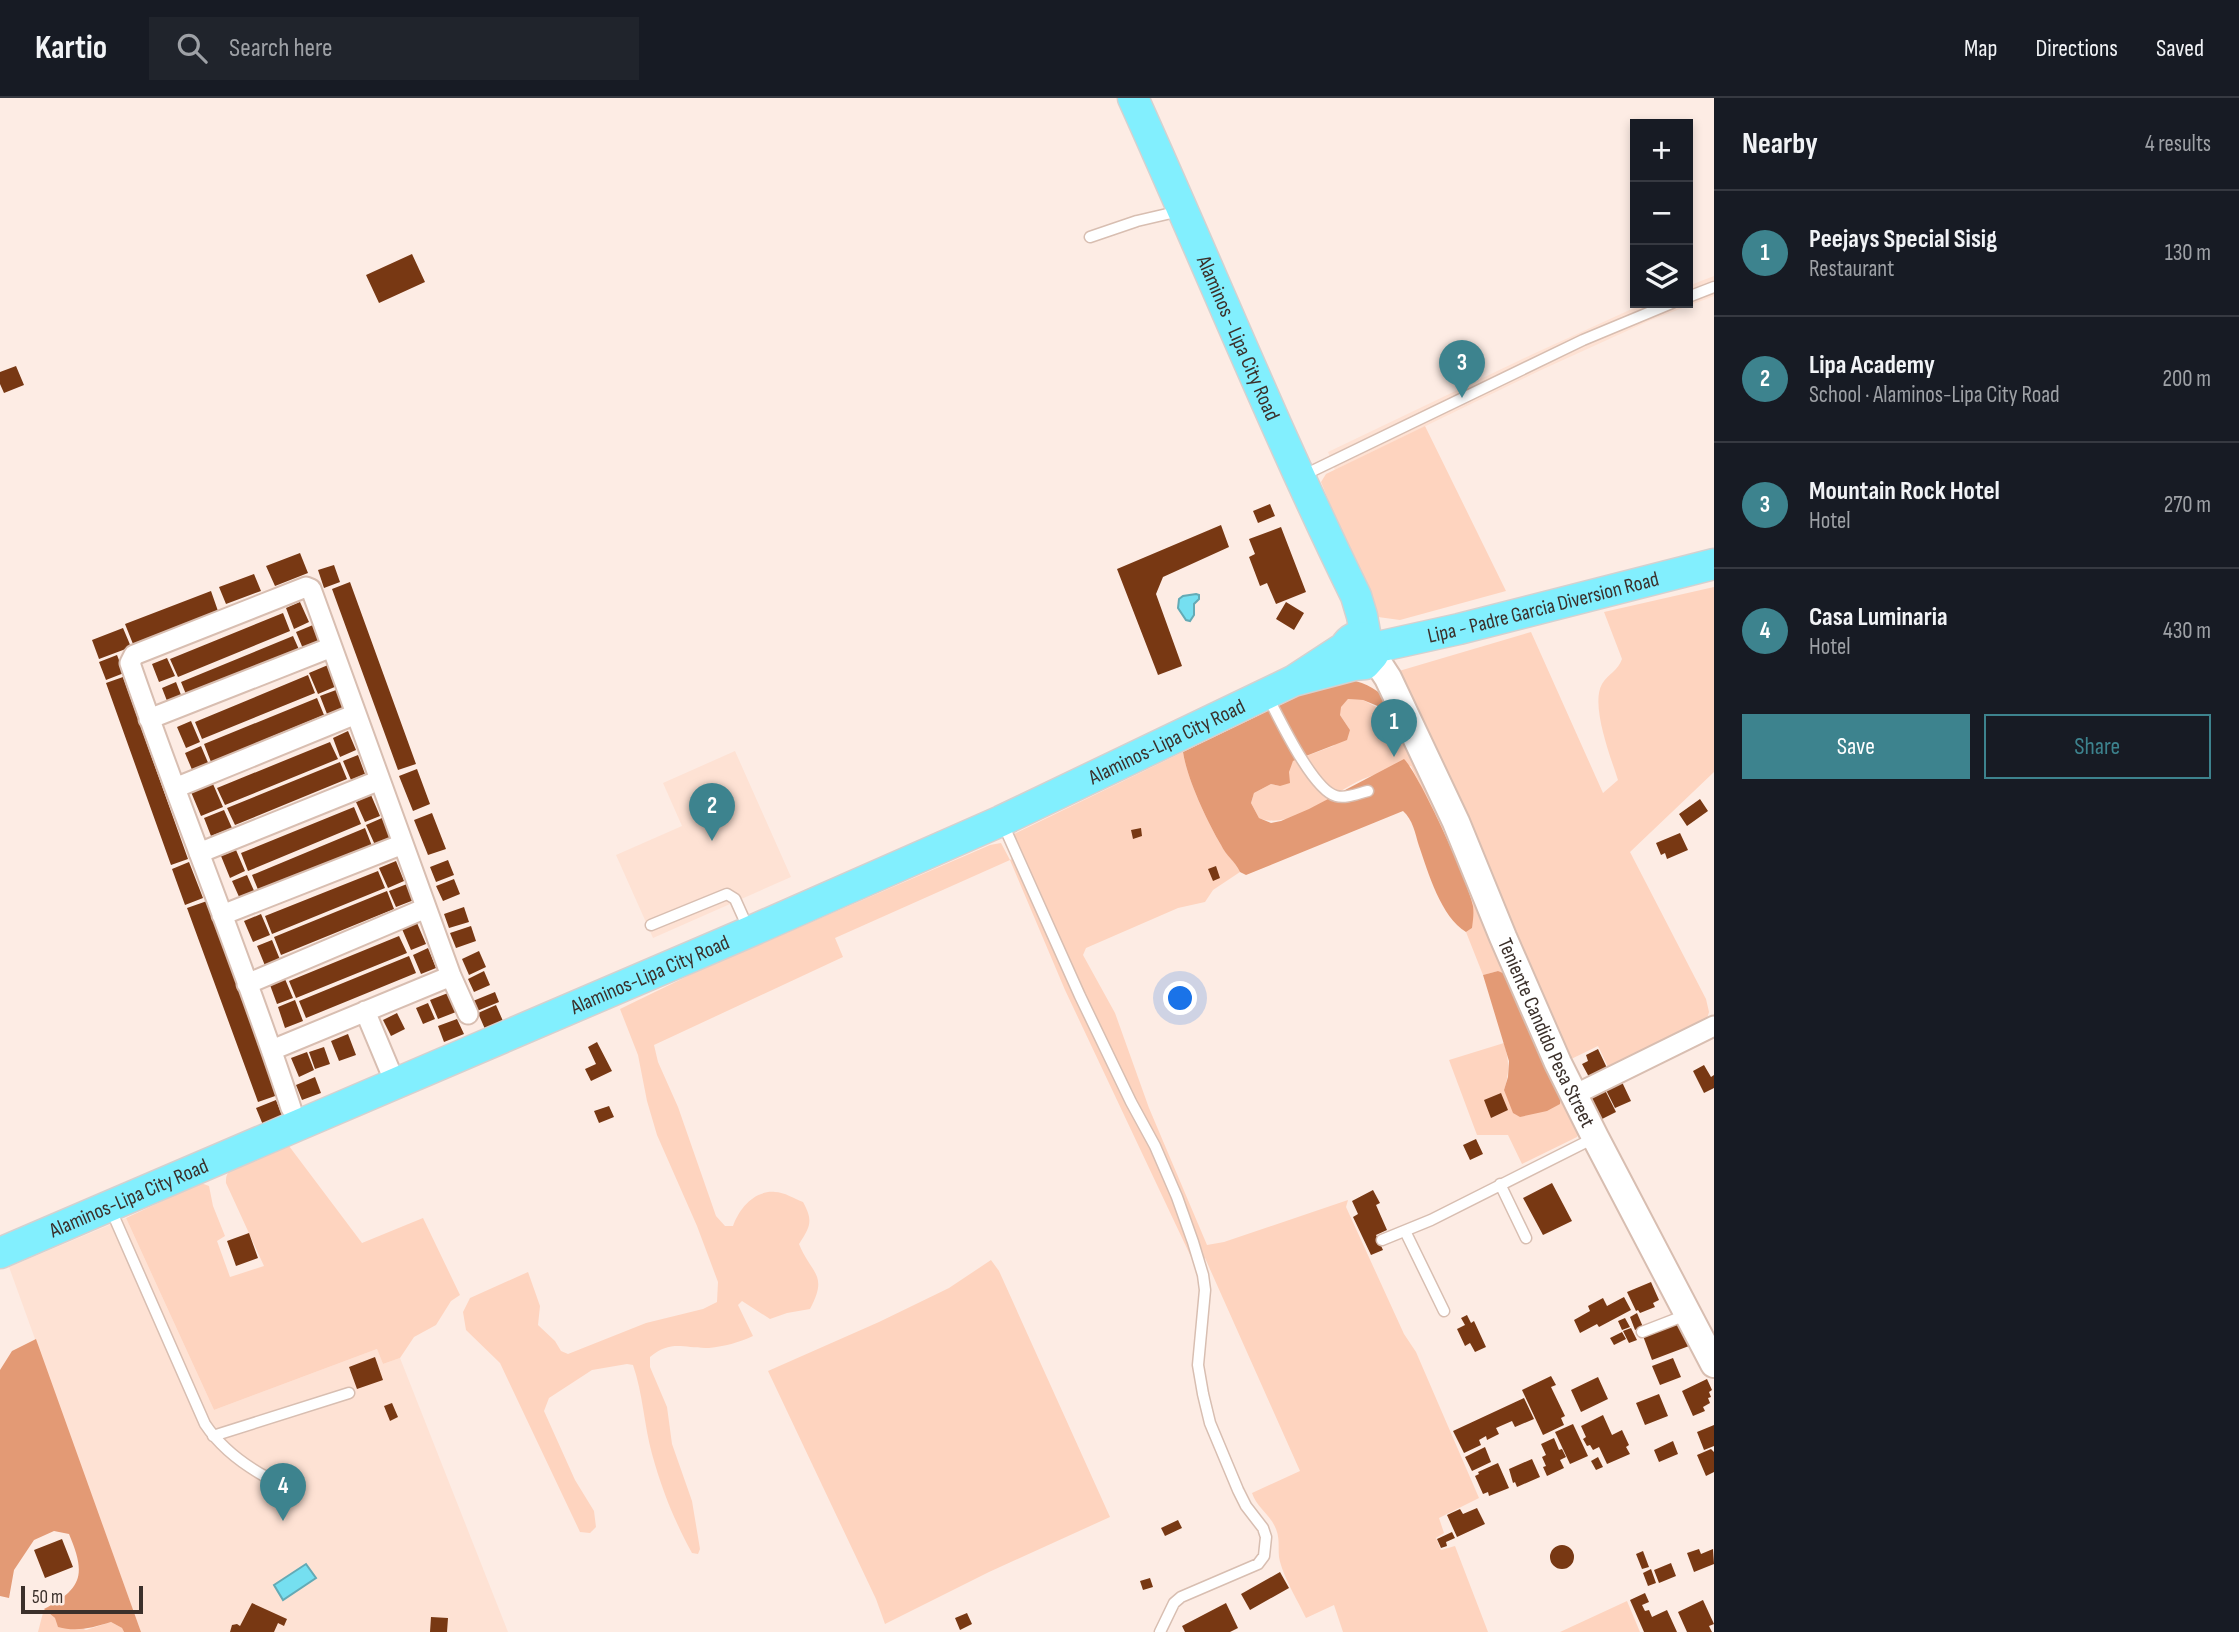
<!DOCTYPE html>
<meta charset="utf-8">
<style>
:root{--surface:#171b24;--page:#20242c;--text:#f1f3f6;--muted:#9ea1a6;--line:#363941;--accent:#3d838e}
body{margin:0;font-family:"Sofia Sans Condensed",sans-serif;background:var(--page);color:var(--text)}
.controls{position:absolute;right:21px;top:21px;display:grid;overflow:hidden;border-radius:0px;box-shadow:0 4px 10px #0003}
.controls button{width:63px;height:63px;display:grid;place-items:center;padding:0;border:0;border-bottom:2px solid var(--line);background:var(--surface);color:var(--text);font:35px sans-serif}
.scale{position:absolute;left:21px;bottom:18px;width:122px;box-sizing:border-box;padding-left:7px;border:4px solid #3b302b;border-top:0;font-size:19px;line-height:24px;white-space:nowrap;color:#3b302b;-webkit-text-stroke:5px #fdece4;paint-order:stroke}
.you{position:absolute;left:1181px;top:901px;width:24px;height:24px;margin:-18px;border:5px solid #fff;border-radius:50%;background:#1a73e8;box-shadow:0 0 0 10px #1a73e833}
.badge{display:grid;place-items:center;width:46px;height:46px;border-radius:50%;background:var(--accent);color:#fff;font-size:23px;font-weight:700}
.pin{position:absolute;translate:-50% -58px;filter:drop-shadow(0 2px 4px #0008)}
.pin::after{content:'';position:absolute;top:37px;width:24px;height:21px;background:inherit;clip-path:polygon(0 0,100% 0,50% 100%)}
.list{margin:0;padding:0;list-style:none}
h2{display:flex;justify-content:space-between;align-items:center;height:91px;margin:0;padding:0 28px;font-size:30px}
h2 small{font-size:23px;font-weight:400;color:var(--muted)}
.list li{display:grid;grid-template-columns:46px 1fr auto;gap:21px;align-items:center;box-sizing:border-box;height:126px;padding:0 28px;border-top:2px solid var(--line)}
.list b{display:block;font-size:26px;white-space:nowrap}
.list p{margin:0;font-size:23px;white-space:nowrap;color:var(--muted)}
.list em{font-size:23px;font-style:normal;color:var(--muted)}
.actions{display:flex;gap:14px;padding:21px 28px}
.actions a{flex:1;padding:16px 0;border:2px solid var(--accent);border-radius:0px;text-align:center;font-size:24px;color:var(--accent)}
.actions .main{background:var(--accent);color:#fff}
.icon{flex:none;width:38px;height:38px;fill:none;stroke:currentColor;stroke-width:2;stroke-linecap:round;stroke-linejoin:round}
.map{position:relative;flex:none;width:1714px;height:1534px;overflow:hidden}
header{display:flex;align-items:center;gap:42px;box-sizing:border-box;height:98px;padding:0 35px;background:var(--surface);border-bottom:2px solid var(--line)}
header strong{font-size:33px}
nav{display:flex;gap:38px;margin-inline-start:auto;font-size:24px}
.search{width:490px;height:63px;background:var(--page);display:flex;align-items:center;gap:18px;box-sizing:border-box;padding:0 24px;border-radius:0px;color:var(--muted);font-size:26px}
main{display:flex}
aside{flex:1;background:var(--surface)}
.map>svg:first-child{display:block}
.built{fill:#fee2d4}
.green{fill:#fed4bf}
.forest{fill:#e39a75}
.water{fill:#75dff0;stroke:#64aab5;stroke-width:2}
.building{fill:#783813}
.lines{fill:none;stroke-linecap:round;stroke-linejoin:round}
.lane-casing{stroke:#d8beb1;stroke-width:13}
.street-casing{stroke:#d8beb1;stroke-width:23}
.secondary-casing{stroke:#d8beb1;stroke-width:30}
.primary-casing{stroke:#d4d1d0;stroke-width:33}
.lane{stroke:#fff;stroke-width:10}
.street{stroke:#fff;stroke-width:19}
.secondary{stroke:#fff;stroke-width:26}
.primary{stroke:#82effe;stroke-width:30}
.labels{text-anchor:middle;stroke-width:7;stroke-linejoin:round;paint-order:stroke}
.street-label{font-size:21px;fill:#3b302b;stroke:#fdece4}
</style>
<header>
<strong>Kartio</strong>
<div class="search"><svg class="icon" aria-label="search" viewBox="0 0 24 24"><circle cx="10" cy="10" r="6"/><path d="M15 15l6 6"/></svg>Search here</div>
<nav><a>Map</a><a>Directions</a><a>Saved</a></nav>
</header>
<main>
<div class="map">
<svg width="1714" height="1534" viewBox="0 0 1714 1534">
<rect width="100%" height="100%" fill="#fdece4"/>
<path class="built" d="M1714,178V198L1651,222L1541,272L1335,372L1328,354L1533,256L1645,205H1688V188Z
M735,653L791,779L653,840L616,757L682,728L663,685Z
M126,1120L214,1312L377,1251L383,1266L400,1260L508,1534H141L9,1169Z"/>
<path class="green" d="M1425,328L1506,493L1400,522L1378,519L1373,513L1321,384L1326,376Z
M1714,489V674L1630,754L1706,901L1709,914L1706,924L1610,973L1598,948L1567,963L1399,573L1531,534L1603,695L1618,682C1611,660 1590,607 1602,586C1608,576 1618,573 1622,561L1604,514Z
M1348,601L1363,602L1378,610L1390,606L1515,889L1498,873L1483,877L1466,834L1472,830L1437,722L1411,668C1397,672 1382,674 1368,679C1337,690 1293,734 1259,720L1251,705L1254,695L1271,686L1280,688L1293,663L1333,648L1350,632L1340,617V609Z
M1183,654C1187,681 1207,723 1221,747C1227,758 1235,763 1240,774L1213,792L1205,804L1178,810L1086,850L1083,857L1115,915L1149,1010L1207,1147L1224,1144L1348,1102L1346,1109L1404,1236L1416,1254L1479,1400L1439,1420L1444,1435L1436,1440L1441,1452L1455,1448L1488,1534H1343L1334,1507L1306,1520C1298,1503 1282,1477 1279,1459C1278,1449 1280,1441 1276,1431C1270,1416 1257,1410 1252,1395L1300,1373L1205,1160L1192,1161L1065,892L1010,762L835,840L843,859L654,947L658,964L678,1009L716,1118L725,1128H733C739,1111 754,1092 775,1094C784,1094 795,1101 803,1104C813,1122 811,1128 799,1146C811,1176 829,1176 810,1211L787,1215L770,1221L742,1203L738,1207L753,1238C738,1245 725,1248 709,1250C684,1251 672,1241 650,1259V1269L667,1309L672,1346L692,1403L700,1451L698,1456L692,1455C674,1422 662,1392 652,1356C644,1327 643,1296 633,1267L627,1266L592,1272L549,1300L544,1313L575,1382L594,1413L596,1429L590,1435L580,1434L500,1265L466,1232L463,1214L470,1200L528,1174L540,1208L538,1227L555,1243L561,1253L568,1256L646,1225L703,1211L717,1204L718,1184L697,1128L657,1037L647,1003L638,957L620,911L696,874L990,747L1001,745L1010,762L1022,756L1014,740V736Z
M1504,945C1509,962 1510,974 1504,992L1561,997L1579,1035L1577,1039L1522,1066L1508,1037H1477L1449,962Z
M289,1048L362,1145L423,1120L460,1197L451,1203L436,1227L414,1239L400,1260L383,1266L377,1251L214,1312L126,1120L201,1085L209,1088L213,1108L225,1138L217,1143L230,1179L264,1168L226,1085C226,1080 226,1077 229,1074C241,1063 274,1054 289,1048Z
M991,1162L999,1173L1110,1419L989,1474L885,1526L876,1501L768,1273L879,1224L949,1190Z
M1627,1503L1640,1534H1560Z
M44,1511L55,1520L86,1532L111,1524L122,1530L124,1534H38Z"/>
<path class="forest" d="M1350,582C1367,585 1379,592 1390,606L1385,611L1363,602L1348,601L1341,609L1340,617L1350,632L1347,642L1293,663L1289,674L1290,685L1280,688L1271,686L1254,695L1251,705L1259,720L1271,725L1281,723L1309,711L1404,661C1419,676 1469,785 1473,808C1474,816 1473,822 1472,830L1466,834C1441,819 1428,774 1419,748C1415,735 1413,722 1403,713L1246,777L1240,774C1235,763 1226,758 1221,747C1207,723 1187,681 1183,654L1309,593Z
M1498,873L1505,876L1561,997L1560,1006L1547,1013L1520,1019L1513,1015L1504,992L1508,979L1509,963L1483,877Z
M36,1241L141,1534H124L122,1530L111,1524C92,1530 76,1534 58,1529L55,1520L44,1511C83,1490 86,1476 69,1436L54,1433L34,1442L14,1472L9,1500L0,1498V1272L12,1253Z"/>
<path class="water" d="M1196,496L1199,497V501L1194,506V517L1190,523L1186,522L1178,510L1179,501L1183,498Z
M306,1466L316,1480L283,1502L274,1487Z"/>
<path class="building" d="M412,156L425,184L379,205L366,177Z
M16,268L24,287L4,295L0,286V274Z
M1270,406L1275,418L1258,425L1253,413Z
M1221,427L1229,449L1163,479L1156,496L1182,568L1158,577L1117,471Z
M1281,429L1306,494L1276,506L1267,485L1260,488L1249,459L1255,456L1249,441Z
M300,455L308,475L275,488L266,468Z
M334,467L340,484L324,490L318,472Z
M254,476L261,493L226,506L219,489Z
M350,484L416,666L398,672L332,491Z
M211,493L218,513L133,546L125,526Z
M300,504L309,524L294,531L286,510Z
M1286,504L1304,515L1294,532L1276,521Z
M283,515L290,533L178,579L170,561Z
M313,527L321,546L304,553L296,534Z
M123,530L131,549L99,561L92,542Z
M293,538L301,556L188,601L181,584Z
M117,557L124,575L106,582L99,564Z
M167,560L175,578L159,584L152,566Z
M328,567L337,588L318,596L309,575Z
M308,577L315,595L202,641L195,624Z
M123,579L188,761L171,767L106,585Z
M176,584L183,602L169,608L162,590Z
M336,592L343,610L327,616L320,598Z
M317,600L324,617L211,664L204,646Z
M191,623L200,644L186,650L177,629Z
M348,633L356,652L340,659L333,640Z
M330,644L338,661L225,707L217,690Z
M201,648L209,667L193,674L185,655Z
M358,657L365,676L351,682L343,663Z
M340,664L347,681L235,727L227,710Z
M417,671L430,706L413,713L399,678Z
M213,686L223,709L201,718L191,694Z
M371,697L380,718L365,724L356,704Z
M1700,701L1708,713L1687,728L1679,716Z
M354,709L361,726L248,773L241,755Z
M224,712L232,730L211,738L204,720Z
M432,715L446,751L428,757L414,722Z
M382,720L391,741L375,747L366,727Z
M365,730L372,748L259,794L252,777Z
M1141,730L1142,738L1133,741L1131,732Z
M1680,735L1688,752L1667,761L1665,755L1661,757L1656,745Z
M236,752L245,773L230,780L221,758Z
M448,762L454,777L436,784L430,769Z
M396,763L404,783L388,790L379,770Z
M189,764L203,800L185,807L172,771Z
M1216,768L1220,780L1213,783L1208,771Z
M378,773L385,790L272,836L265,818Z
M247,777L255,795L240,801L232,783Z
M454,781L460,796L443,803L436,788Z
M407,786L414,802L396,809L389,793Z
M387,793L394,811L281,857L274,839Z
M207,803L278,997L258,1004L187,810Z
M464,809L469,824L449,830L444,816Z
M261,816L270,837L253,844L244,823Z
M417,825L426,846L411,852L402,831Z
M471,828L476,843L456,850L450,835Z
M399,838L407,855L296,900L289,883Z
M272,842L281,864L266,870L257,848Z
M428,850L436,870L421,876L413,857Z
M479,853L486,869L469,877L462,861Z
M409,858L416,875L306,920L299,903Z
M484,873L490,887L474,894L468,881Z
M285,881L293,900L277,906L270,887Z
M495,894L499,904L477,913L473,903Z
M448,895L456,914L438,921L430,902Z
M295,902L303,923L285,930L278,909Z
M428,905L435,921L423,926L416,910Z
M496,907L503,923L485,931L478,915Z
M397,915L405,931L391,938L383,922Z
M457,921L464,936L444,944L438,928Z
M348,936L356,957L339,963L331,943Z
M597,944L612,973L591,983L585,971L596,966L588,949Z
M324,949L330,966L315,971L309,954Z
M1598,951L1607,970L1589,979L1582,966L1588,963L1586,957Z
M307,954L314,972L299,979L291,960Z
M1704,967L1711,979L1714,977V990L1704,995L1693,973Z
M315,979L321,995L302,1002L296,987Z
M1622,984L1631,1003L1615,1010L1606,992Z
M1605,992L1616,1014L1598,1023L1587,1001Z
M1501,995L1508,1012L1491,1020L1484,1002Z
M276,1002L283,1020L263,1027L256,1010Z
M609,1008L614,1019L599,1025L594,1013Z
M1476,1041L1483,1056L1470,1062L1463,1047Z
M1552,1085L1572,1123L1543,1137L1523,1100Z
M1373,1092L1380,1105L1376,1107L1387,1132L1376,1137L1383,1152L1371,1157L1353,1119L1358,1116L1352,1103Z
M249,1135L258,1160L236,1168L227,1143Z
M1651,1184L1659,1202L1653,1205L1655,1209L1640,1215L1638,1212L1636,1213L1627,1194Z
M1624,1199L1631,1212L1599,1229L1597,1226L1580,1235L1574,1222L1590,1213L1588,1208L1603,1200L1607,1208Z
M1637,1215L1643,1229L1635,1232L1630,1219Z
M1467,1217L1471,1225L1474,1223L1486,1249L1475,1254L1470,1245L1465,1248L1457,1231L1465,1227L1461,1220Z
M1625,1220L1630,1229L1622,1232L1618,1223Z
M1682,1223L1689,1248L1652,1262L1643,1238Z
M1631,1230L1637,1242L1629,1245L1623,1233Z
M1622,1234L1626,1241L1614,1247L1610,1240Z
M375,1259L383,1282L357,1291L349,1269Z
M1673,1260L1681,1279L1660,1287L1652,1268Z
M1551,1278L1556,1287L1551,1289L1565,1318L1561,1320L1564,1327L1543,1337L1522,1292Z
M1598,1279L1608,1301L1581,1314L1571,1292Z
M1707,1281L1712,1292L1709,1294L1711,1299L1708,1300L1710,1305L1703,1309L1705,1313L1693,1318L1682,1293Z
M1659,1296L1668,1318L1645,1327L1636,1305Z
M1524,1300L1534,1321L1515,1329L1512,1323L1496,1330L1499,1336L1487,1342L1486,1338L1479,1342L1481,1347L1464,1355L1453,1333Z
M392,1305L398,1319L390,1323L384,1308Z
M1603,1317L1612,1337L1622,1332L1629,1347L1626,1349L1630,1356L1607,1366L1599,1349L1593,1352L1590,1347L1587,1348L1583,1341L1586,1339L1581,1328Z
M1573,1326L1588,1358L1570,1366L1555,1334Z
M1714,1327V1348L1704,1352L1697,1334Z
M1554,1340L1559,1352L1562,1351L1566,1359L1560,1362L1564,1370L1547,1378L1543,1369L1546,1368L1542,1359L1546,1357L1541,1346Z
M1673,1343L1678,1356L1659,1364L1654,1352Z
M1485,1349L1491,1364L1472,1373L1465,1359Z
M1711,1351L1714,1354V1374L1706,1378L1697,1357Z
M1598,1359L1603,1369L1596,1372L1591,1363Z
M1532,1361L1540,1379L1517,1389L1515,1384L1513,1385L1509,1371Z
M1498,1365L1509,1390L1489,1398L1488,1394L1483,1396L1475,1378L1479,1376L1478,1374Z
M1477,1410L1485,1426L1457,1439L1447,1417L1460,1411L1463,1416Z
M1178,1422L1182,1430L1165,1438L1161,1430Z
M1452,1434L1455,1440L1446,1444L1447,1448L1441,1450L1437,1441Z
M62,1441L73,1469L45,1480L34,1452Z
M1550 1459a12 12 0 1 1 24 0a12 12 0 1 1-24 0Z
M1699,1451L1701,1456L1713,1451L1714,1466L1694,1474L1687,1455Z
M1643,1453L1649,1469L1642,1471L1636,1456Z
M1671,1465L1676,1478L1659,1485L1654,1472Z
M1651,1471L1656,1485L1648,1488L1643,1475Z
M1280,1474L1289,1490L1250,1512L1241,1496Z
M1150,1480L1153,1489L1143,1492L1140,1483Z
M1645,1495L1649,1504L1642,1507L1645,1513L1649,1512L1652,1519L1667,1512L1677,1534H1644L1630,1502Z
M1703,1502L1714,1526L1709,1528L1712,1534H1687L1678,1514Z
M252,1505L287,1521L284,1528L278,1525L274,1534H230L232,1527L237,1526L240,1528Z
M1226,1505L1238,1530L1230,1534H1185L1182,1528Z
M967,1515L972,1526L960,1532L955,1520Z
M431,1519L448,1520L447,1534H430Z"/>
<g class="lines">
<defs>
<path id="lane" d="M1090,139L1137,123L1180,113
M1688,199L1714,189
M1304,377L1583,242L1672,205
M1268,599C1280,622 1313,692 1336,698C1346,701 1359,695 1368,693
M1003,726L1080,898L1131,1004L1155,1048L1177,1099L1193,1144L1203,1177L1205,1192L1198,1267L1203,1296L1210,1325L1238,1392L1246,1408L1263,1430L1266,1439L1264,1458L1258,1466L1181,1499L1174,1505L1160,1534
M651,827L727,796L735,801L748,830
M1500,1086L1526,1140
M111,1112L205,1326C221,1350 242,1366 268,1380
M1405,1133L1444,1213
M1382,1142L1431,1122L1594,1040
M1642,1234L1686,1217
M213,1338L349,1295"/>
<path id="street" d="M149,621L332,549
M175,690L356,616
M199,755L380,682
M222,817L403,746
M247,886L426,810
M365,913L396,987
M272,952L451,878
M1574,997L1714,928
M291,1010C242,860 181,714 130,565L134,557L306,489L311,491L451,878L468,916"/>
<g id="secondary">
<path id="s1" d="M1373,557L1388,580L1456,724L1503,839L1558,965L1595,1039L1714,1266"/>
</g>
<g id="primary">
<path id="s2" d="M1133,0C1208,166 1276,335 1356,498L1362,518L1366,540"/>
<path id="s3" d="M1373,550L1459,531L1714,466"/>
<path id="s4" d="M0,1155L749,834L1001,723L1293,583L1345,549C1354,532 1374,538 1373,557L1365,566L1354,567L1293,583"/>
</g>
</defs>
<use href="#lane" class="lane-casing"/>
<use href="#street" class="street-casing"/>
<use href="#secondary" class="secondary-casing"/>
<use href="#primary" class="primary-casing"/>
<use href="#lane" class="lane"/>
<use href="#street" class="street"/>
<use href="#secondary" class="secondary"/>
<use href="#primary" class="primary"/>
</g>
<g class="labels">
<g class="street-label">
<text dy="7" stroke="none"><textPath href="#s2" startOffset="262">Alaminos - Lipa City Road</textPath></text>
<text dy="7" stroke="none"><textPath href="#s3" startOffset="175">Lipa - Padre Garcia Diversion Road</textPath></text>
<text dy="7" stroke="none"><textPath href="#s4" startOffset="1274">Alaminos-Lipa City Road</textPath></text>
<text dy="7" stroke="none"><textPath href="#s4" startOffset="707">Alaminos-Lipa City Road</textPath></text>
<text dy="7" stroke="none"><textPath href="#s1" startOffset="416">Teniente Candido Pesa Street</textPath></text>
<text dy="7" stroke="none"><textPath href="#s4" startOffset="140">Alaminos-Lipa City Road</textPath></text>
</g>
</g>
</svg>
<div class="controls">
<button>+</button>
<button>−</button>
<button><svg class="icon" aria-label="layers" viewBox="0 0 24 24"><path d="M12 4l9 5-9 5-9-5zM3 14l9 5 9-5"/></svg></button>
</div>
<div class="scale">50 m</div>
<div class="you"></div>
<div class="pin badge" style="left:1394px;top:659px">1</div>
<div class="pin badge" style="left:712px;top:743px">2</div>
<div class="pin badge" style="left:1462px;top:300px">3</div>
<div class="pin badge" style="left:283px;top:1423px">4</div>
</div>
<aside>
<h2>Nearby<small>4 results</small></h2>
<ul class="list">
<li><span class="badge">1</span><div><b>Peejays Special Sisig</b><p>Restaurant</p></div><em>130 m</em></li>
<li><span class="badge">2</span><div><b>Lipa Academy</b><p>School · Alaminos-Lipa City Road</p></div><em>200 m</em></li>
<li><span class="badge">3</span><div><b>Mountain Rock Hotel</b><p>Hotel</p></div><em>270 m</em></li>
<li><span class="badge">4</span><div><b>Casa Luminaria</b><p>Hotel</p></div><em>430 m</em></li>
</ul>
<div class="actions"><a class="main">Save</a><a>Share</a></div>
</aside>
</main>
